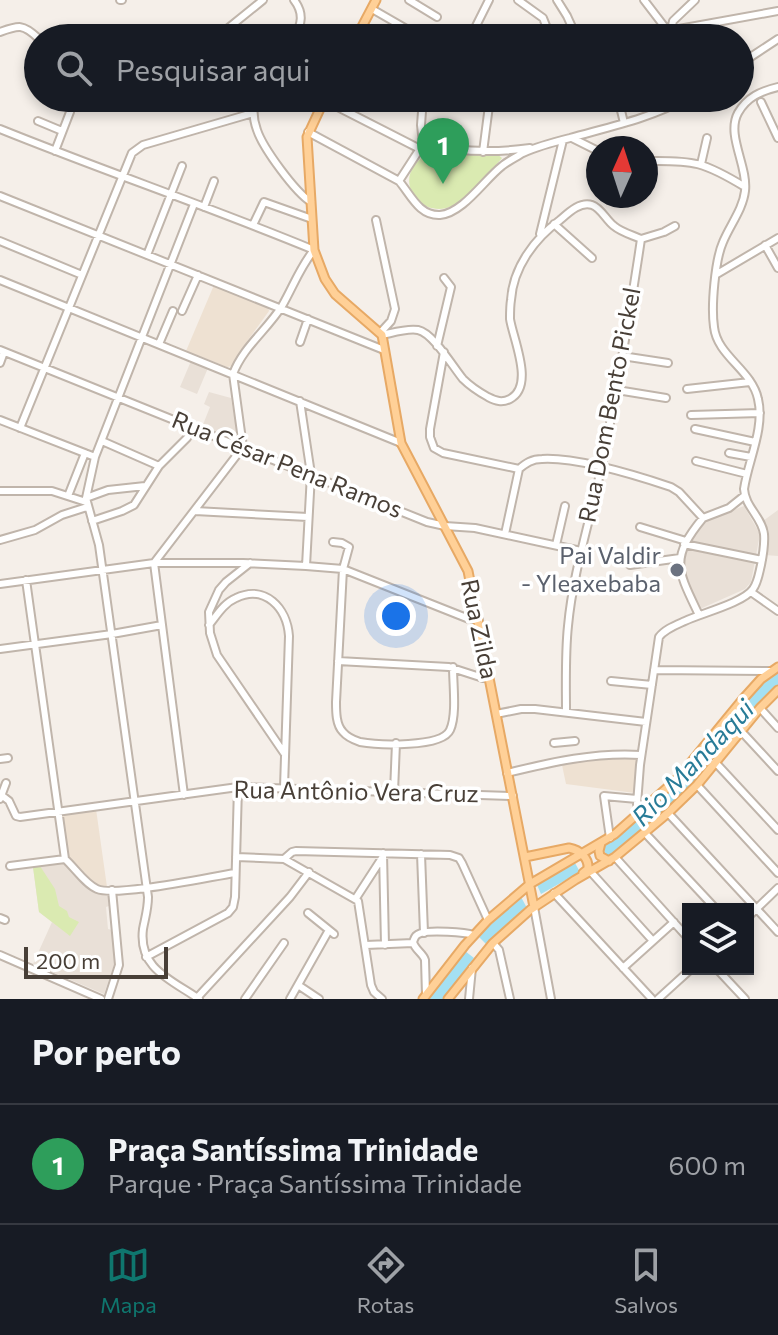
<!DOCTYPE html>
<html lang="pt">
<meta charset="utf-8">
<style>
:root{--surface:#171b24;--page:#242831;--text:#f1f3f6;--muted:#9ea1a6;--line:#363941;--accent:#0f766e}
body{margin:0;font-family:Commissioner,sans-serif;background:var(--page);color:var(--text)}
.controls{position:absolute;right:24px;bottom:24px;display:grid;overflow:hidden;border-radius:0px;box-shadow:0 4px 12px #0003}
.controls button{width:72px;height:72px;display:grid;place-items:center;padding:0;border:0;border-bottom:2px solid var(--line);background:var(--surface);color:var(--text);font:40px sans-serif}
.compass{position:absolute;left:586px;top:136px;width:72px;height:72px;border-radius:50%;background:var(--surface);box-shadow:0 4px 12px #0003;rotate:3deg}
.scale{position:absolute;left:24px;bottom:20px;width:144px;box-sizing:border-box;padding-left:8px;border:4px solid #483f37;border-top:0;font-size:22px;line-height:28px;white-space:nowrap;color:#483f37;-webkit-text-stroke:6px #fff;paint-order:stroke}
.you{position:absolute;left:396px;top:616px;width:28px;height:28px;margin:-20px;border:6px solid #fff;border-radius:50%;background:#1a73e8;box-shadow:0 0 0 12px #1a73e833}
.badge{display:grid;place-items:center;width:52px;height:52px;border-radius:50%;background:var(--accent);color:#fff;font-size:26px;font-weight:700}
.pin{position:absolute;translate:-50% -66px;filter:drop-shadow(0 2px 4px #0008)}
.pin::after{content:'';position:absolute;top:42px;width:28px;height:24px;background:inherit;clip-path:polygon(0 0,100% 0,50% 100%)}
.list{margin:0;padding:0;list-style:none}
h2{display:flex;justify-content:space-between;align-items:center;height:104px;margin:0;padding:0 32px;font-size:34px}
h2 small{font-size:26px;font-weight:400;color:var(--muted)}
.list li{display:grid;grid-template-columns:52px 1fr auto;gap:24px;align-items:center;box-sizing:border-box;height:120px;padding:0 32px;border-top:2px solid var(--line)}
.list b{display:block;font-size:30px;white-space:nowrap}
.list p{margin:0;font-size:26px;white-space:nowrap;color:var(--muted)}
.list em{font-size:26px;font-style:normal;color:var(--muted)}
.icon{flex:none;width:44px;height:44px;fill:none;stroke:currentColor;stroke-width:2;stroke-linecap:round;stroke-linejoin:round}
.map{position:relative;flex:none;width:778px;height:999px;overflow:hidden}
.search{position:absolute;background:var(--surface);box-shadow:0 4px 12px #0003;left:24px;right:24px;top:24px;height:88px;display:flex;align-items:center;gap:20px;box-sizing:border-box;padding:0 28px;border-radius:44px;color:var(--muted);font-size:30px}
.sheet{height:224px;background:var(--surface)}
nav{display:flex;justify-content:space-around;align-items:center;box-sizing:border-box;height:112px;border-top:2px solid var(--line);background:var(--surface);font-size:22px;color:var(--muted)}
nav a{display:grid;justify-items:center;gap:4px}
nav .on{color:var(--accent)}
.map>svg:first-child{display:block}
.residential{fill:#e9e0d7}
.education{fill:#eee1d2}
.green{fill:#daeab1}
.water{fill:#a4e0f2}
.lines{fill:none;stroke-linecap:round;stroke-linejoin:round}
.minor-casing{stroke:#c0b5ab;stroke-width:10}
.major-casing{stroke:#e7a965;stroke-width:11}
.minor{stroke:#fff;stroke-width:6}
.major{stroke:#ffd097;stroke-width:7}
.worship-dot{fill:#6b7280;stroke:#fff;stroke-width:3}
.labels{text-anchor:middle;stroke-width:7;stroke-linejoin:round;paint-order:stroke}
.street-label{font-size:24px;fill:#483f37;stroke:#fff}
.worship-label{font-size:24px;fill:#5b616d;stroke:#fff;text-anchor:end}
.water-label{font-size:26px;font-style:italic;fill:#277b97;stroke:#fff}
</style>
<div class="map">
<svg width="778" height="999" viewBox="0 0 778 999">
<rect width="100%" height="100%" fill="#f5efe9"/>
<path class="residential" d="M191,361L208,368L197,394L180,387Z
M209,392L231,398L238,439L237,440L202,427L210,407L204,404Z
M744,506L760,534L751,582L745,589L700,609L686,578L682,562L689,540L705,520Z
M778,510V556L765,555L767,534L763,521Z
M58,863L67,865L96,893H104L108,896L109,906L106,907L108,929L112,930L115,962L104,994L33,964L52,922L39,912L33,867Z"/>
<path class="education" d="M214,285L268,307L269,311L243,347L232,366L227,367L186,351Z
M616,756L639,757L635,793L566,784L562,765Z
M96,809L107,887L97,886L68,856L62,816L63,814Z"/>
<path class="green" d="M432,151L473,155L497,154L502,158C492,170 465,201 452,206C420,221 385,175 432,151Z
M40,866L55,889L59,906L67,911L69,917L79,922L70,936L39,912L33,867Z"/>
<path class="water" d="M778,669V685C744,715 720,756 689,788C664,814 636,835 609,858L602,848C667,795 715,724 778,669Z
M575,863L580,872L541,894L537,885Z
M521,897L527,908L486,944L478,936Z
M465,951L474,958L444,999H428Z"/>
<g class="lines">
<defs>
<path id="minor" d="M120,0H122
M294,0C304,13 302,24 294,38
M409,0L437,17
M518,0L543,18L551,38
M557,0L567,16L577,38
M644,0L667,30
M372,9L405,28L416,38
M671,30L673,21L695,0
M0,32C19,25 23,24 38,38
M216,38L263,0
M470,38L489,0
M629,38L778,11
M740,64L778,39
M237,98L244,106L253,111
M256,98C252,109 253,119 257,130C263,148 295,192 311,202
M618,98L624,123
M324,100L420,149
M761,102L778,138
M38,121L62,131
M0,129C104,171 210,207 314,250C300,267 293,287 282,306C267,330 243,347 233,374L243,447L154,563
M308,132L399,181
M572,138L598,151
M423,144L399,181C411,195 419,216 440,215C463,213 484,180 502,166C508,161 516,157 523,153C538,146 554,142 570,138C609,127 652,118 687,98
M423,144C459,152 494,153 530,148
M423,144L421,125L423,98
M55,151L70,112
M483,152L490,98
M646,161C694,160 704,162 745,187
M701,164L707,138
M0,196L384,350
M204,207L214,181
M376,220L395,309L391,321L380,333
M554,224L592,258
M253,225L264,202L312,219
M540,234L563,140
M0,241L82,275
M765,245L778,268
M147,255L182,166
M717,274L778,238
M0,280L401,443
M182,311L198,275
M382,335C392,333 407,328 418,330C433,333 453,367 463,379C470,386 479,392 488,397C496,401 502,403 510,399C535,386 513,339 510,319C510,313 510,306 511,300C513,268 534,239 560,220C568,213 580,201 592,205C601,208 606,220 614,226C621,232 632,235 641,239L664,232L675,226
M300,342L308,319
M159,344L173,311
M437,346L451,287L444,278
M0,350L427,522L445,526L475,528L581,551
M444,352L430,429V437L434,448L443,453L519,469
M622,356L668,363
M0,363L4,352
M687,389L750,382
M617,390L666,398
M300,401L311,474L306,566
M691,415L760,413
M0,420L95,457L194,204
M20,428L132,153L143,145L253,113
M695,429L755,442
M102,441L159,466
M729,453L751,457
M95,457L86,498L99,545L148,897C148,909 145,918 143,929C138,969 172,980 199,999
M696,461L747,474
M0,491H52L86,502
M68,496L85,453
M86,498L108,490L145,486
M195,511L308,517
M92,521L122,511L134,505L159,466L187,438
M640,527L686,541
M505,534L519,469C526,463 532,459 542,459C576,457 638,476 671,487L679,492L703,518L729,508L744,496
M0,540L35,530L62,515L87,507
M333,542L342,543L349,547L343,569L336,702C336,712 336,725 343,732C347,737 354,740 360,742C377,745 442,748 450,730C457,715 453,685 453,667
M684,544L762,560
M556,545L565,506
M154,563L184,795
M250,563L226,582L219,590L209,612L210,633L217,655L284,753
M630,565L680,558
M26,580L65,859C75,868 85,884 97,889C117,897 209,877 235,873
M0,584L154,563H243L306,566L343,569L469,619L479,620
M751,592L778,611
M699,615C678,571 669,559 703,518
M209,625C217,615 224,603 236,598C265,584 287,608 289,636L284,787
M0,649L112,634L162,625
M338,661L449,667L483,678H489
M654,670L771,671
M611,681L652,685
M760,708L778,728
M566,712C566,684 565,654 568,626C573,571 591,518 602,464C617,390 630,314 641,239
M496,714L521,709H535L646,722
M741,731L778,771
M554,743L575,741
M0,759L8,758
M715,762L778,830
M507,773C552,762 596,752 641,755
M697,785L778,873
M394,792L396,743
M0,794L9,801L16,816L20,817L238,787L513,796
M0,799L6,783
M639,811L637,804L640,765L659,637C665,629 676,625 685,621C702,613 743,603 753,589C758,582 759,573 761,565C763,555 765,545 764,534C762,517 745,507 744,489C748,461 765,428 758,399C752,370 717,356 714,327C711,306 715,260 723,242C730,225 743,209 745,191C748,166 726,135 738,113C747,97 761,91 778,87
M668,813L778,932
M645,833L716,909
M610,838L604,796L637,799
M383,853L385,945
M421,854L424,933
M236,857L284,859L292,852L296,851L450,855L459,858L462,863L488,920
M615,857L688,938
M284,859L358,901L371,985L374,992L382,999
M10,866L65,859
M590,871L653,941
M554,893L652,999
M356,898L382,858
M534,907L551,999
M308,913L334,934
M748,917L778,888
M0,918L5,920
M493,943L499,950L510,999
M366,945L413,943
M0,955L101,999
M146,957L228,913L233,907L235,897L238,787
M623,968L674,922
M717,969L745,999
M298,985L319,999
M426,995L425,960C423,953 415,950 413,942C415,937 415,935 421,933C431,930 464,932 474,935
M108,999L119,965L112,890
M196,999L290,897L309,872
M245,999L284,943
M290,999L329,930
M469,999L472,968
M658,999L691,969"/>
<path id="major" d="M356,38L376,0
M325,98L307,137L314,250L325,279L335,294L382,335L401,443L468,571L534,907
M601,843L599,851L600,856L609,861
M525,857L569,848C580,850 589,858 588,869L583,873
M423,999L465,945L488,920L530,884L615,834L678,778L743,699L761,679L778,667
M448,999L493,943L530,910L575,880L615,857L668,813L697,785L760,708L778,690"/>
</defs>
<use href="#minor" class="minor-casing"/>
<use href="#major" class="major-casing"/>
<use href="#minor" class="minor"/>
<use href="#major" class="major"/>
</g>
<circle class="worship-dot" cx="677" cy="570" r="8"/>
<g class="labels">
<g class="street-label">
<text transform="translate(610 405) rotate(-79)" y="8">Rua Dom Bento Pickel</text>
<text transform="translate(287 465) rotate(22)" y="8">Rua César Pena Ramos</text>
<text transform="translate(479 629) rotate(78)" y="8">Rua Zilda</text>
<text transform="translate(356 792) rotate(1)" y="8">Rua Antônio Vera Cruz</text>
</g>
<g class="worship-label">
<text x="661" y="564">Pai Valdir<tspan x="661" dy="28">- Yleaxebaba</tspan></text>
</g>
<g class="water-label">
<text transform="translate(693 763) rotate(-46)" y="9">Rio Mandaqui</text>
</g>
</g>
</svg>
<div class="controls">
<button><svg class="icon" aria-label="layers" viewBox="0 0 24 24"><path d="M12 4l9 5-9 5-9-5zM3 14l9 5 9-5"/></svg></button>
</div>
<svg class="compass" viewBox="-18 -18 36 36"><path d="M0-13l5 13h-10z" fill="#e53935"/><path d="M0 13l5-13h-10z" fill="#9ea1a6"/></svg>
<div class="scale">200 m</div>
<div class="you"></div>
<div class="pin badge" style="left:443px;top:184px;background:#2e9e5b">1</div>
<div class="search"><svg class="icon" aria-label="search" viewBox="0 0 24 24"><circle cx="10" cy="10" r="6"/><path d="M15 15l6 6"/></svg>Pesquisar aqui</div>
</div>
<section class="sheet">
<h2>Por perto<small></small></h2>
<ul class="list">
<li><span class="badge" style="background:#2e9e5b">1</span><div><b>Praça Santíssima Trinidade</b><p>Parque · Praça Santíssima Trinidade</p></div><em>600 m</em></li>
</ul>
</section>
<nav>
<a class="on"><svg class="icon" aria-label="map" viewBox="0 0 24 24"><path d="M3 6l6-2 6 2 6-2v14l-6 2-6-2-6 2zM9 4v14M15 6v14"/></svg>Mapa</a>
<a><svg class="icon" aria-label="directions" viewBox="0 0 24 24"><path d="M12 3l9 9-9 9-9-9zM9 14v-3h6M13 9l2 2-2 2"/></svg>Rotas</a>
<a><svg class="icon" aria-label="saved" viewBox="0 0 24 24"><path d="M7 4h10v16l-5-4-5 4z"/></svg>Salvos</a>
</nav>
